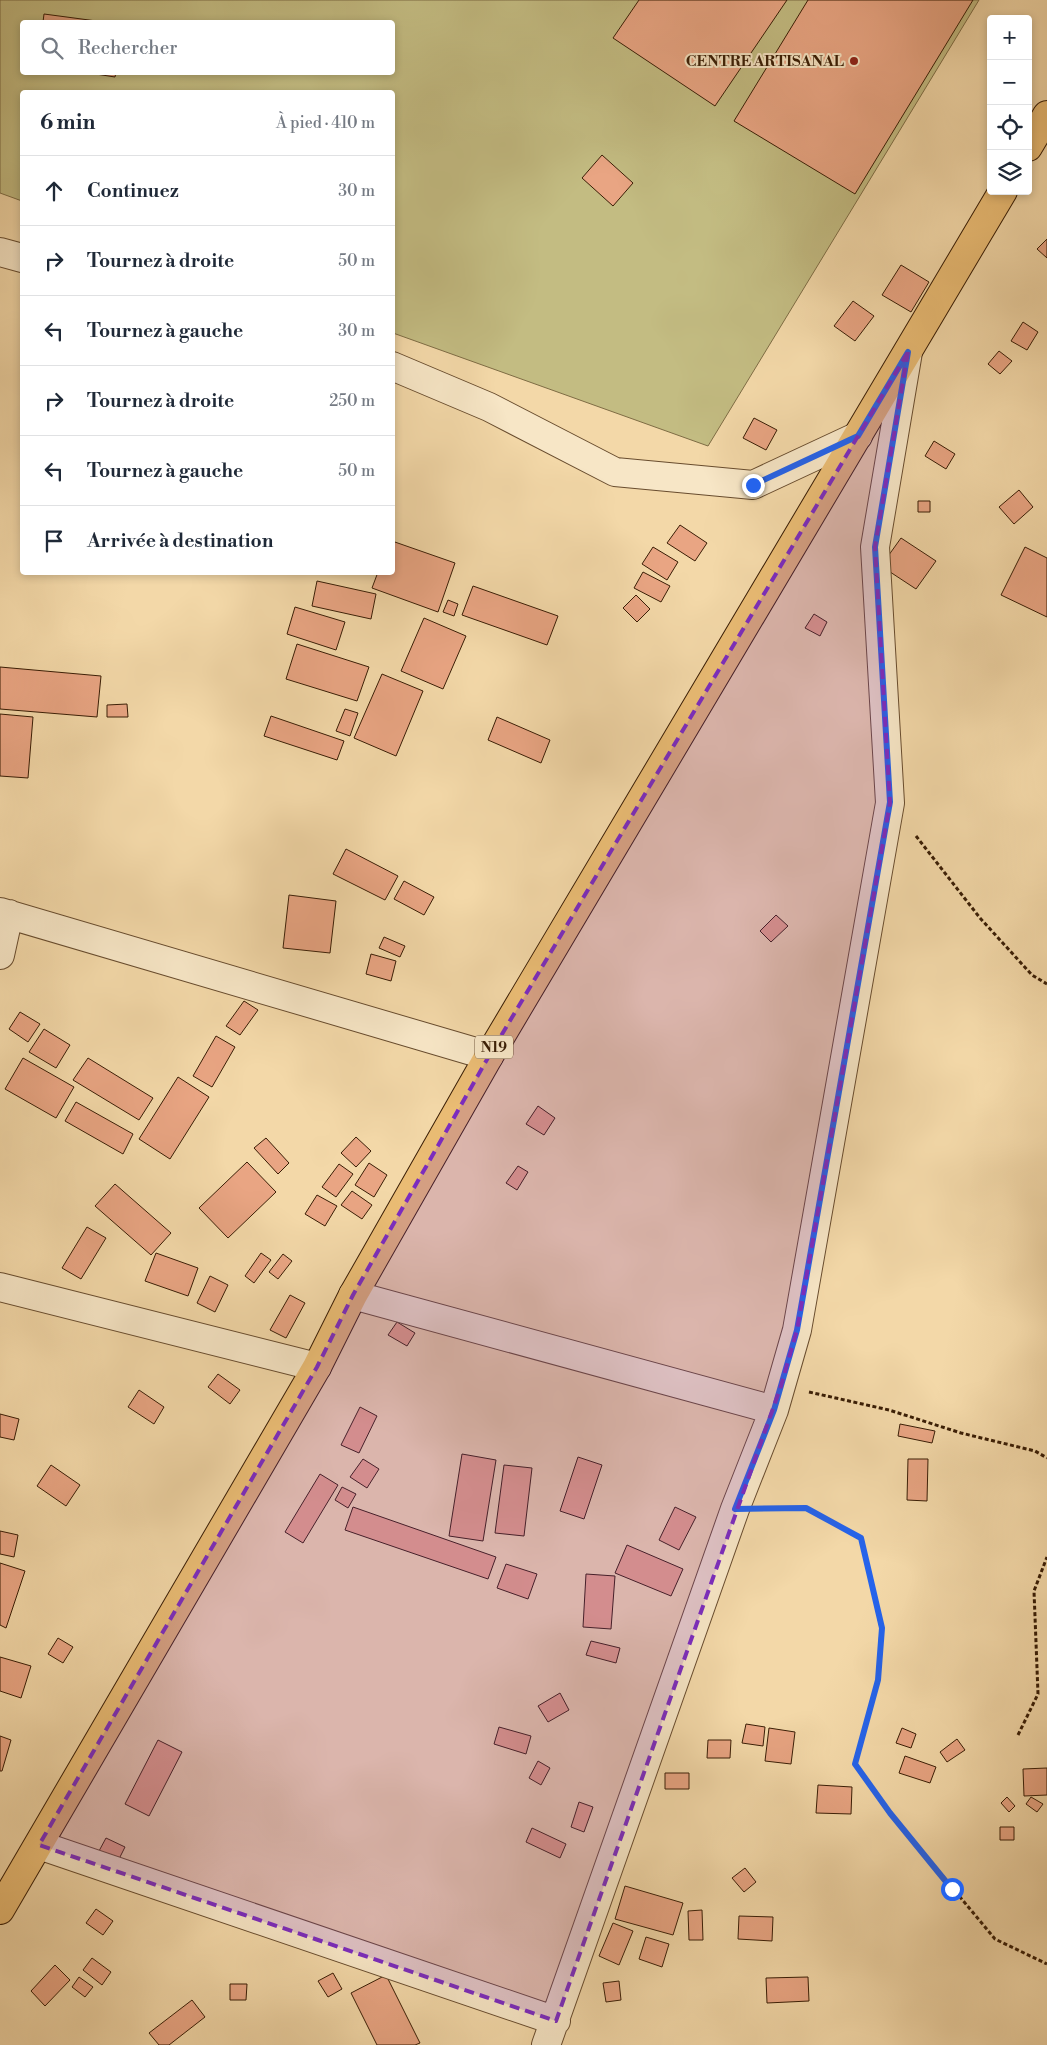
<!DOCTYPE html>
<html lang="fr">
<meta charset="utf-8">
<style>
:root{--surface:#fff;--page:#f2f2f3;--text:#1f2937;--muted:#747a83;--line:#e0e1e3}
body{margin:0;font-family:"Libre Bodoni",serif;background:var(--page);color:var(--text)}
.controls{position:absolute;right:15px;top:15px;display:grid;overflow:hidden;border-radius:5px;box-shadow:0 2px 8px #0003}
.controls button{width:45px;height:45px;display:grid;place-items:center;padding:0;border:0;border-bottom:1px solid var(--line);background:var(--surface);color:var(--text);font:25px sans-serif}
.stop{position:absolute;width:15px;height:15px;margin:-11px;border:4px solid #2563eb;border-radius:50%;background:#fff}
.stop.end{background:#2563eb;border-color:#fff;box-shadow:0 1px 5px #0008}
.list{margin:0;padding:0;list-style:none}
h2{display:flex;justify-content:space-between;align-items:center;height:65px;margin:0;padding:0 20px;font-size:21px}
h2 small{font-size:16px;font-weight:400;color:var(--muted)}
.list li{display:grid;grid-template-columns:32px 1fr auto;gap:15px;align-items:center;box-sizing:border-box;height:70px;padding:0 20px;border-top:1px solid var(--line)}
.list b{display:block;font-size:19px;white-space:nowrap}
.list em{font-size:16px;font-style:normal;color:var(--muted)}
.icon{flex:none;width:28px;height:28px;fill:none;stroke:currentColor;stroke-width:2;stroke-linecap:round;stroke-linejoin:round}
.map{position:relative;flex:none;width:1047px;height:2045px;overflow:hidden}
.search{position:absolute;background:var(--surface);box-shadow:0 2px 8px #0003;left:20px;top:20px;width:375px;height:55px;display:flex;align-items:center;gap:12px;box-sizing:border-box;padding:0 18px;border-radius:5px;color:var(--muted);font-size:19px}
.panel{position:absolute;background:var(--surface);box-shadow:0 2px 8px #0003;left:20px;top:90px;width:375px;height:485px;border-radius:5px}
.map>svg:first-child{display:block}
.green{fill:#c3bc82;stroke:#7e6c44;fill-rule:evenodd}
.building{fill:#e9a583;stroke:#391d05}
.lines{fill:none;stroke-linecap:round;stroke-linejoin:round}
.minor-casing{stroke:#684c2e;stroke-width:30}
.primary-casing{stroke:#391d05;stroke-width:30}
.path{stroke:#391d05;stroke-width:3;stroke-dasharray:4 2.5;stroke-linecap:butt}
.minor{stroke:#f7e6c6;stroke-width:28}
.primary{stroke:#eabc74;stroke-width:28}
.route{stroke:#2563eb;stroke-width:6}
.marked{fill:#7b2cbf;fill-opacity:0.2;stroke:#7b2cbf;stroke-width:4;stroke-dasharray:10 6;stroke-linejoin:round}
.poi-dot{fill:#8f2418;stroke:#f7e6c6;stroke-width:2}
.labels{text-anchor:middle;stroke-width:4;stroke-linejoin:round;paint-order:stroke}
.shield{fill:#f7e6c6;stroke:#72593f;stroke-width:1}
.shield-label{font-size:14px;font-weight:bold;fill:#391d05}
.poi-label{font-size:15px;font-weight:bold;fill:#391d05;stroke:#f7e6c6;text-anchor:end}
</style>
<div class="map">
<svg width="1047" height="2045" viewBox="0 0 1047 2045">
<rect width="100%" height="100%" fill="#f3d8a8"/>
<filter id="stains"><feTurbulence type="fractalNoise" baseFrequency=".004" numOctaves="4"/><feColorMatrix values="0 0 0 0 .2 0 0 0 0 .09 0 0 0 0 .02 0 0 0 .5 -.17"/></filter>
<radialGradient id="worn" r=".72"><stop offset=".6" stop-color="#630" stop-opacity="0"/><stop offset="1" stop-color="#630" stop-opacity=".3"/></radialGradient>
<path class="green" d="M0,0H979L708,446L393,333L392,92H22V201L0,193ZM22,22H392V72H22Z"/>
<path class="building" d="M639,0H787L715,106L613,38Z
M808,0H973L855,194L734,121Z
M44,14L104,22H43Z
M83,72H116L115,77Z
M602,155L633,183L613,206L582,178Z
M1047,239V258L1037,249Z
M901,265L929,282L911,312L882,295Z
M853,301L874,316L855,341L834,326Z
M1023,322L1038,332L1027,350L1011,341Z
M999,351L1012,361L1000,374L988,364Z
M754,418L777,430L766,450L743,438Z
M934,441L955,454L946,469L925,456Z
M1019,490L1033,507L1014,524L999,507Z
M918,501H930V512H918Z
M680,525L707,543L695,561L667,543Z
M901,538L936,561L916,589L881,566Z
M392,541L455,563L438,612L372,588L378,572H392Z
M653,547L678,562L667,580L642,564Z
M1025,547L1047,558V617L1001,595Z
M643,572L670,586L661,602L634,588Z
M317,581L376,594L371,619L312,606Z
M473,586L558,616L547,645L462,615Z
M636,595L650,609L637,622L623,608Z
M448,600L458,604L454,616L443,612Z
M295,607L345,622L336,650L287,634Z
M814,614L827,622L820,636L805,628Z
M424,618L466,636L443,689L401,671Z
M297,644L369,667L357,701L286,679Z
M0,667L101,676L97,717L0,709Z
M382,674L423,691L396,756L354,738Z
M127,704L128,717H107V705Z
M345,709L358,713L350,736L336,731Z
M0,714L33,717L28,778L0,776Z
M271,716L344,741L337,760L264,736Z
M497,717L550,740L541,763L488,740Z
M346,849L398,876L385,900L333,874Z
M404,881L434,897L424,915L394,899Z
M289,895L336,901L330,953L283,948Z
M776,915L788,926L771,942L760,931Z
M384,937L405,946L400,957L379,948Z
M371,954L396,961L391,981L366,974Z
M244,1001L258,1010L240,1035L226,1026Z
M20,1012L40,1024L28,1042L9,1029Z
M44,1029L70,1045L56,1068L29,1052Z
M216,1036L235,1047L212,1087L193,1076Z
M23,1058L74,1087L56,1118L5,1089Z
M88,1058L153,1098L139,1120L73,1080Z
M178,1077L209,1097L170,1159L139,1139Z
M76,1102L133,1134L123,1154L65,1121Z
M538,1106L555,1118L544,1135L526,1124Z
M356,1137L371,1151L356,1167L341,1153Z
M266,1138L289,1163L278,1174L254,1148Z
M247,1162L276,1192L228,1238L199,1208Z
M369,1163L387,1175L374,1197L355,1185Z
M339,1164L353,1174L336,1197L322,1187Z
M518,1166L528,1172L517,1190L506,1183Z
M115,1184L171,1233L151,1255L95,1206Z
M352,1191L372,1205L362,1219L341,1205Z
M317,1195L337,1206L325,1226L305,1214Z
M87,1227L106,1238L81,1279L62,1268Z
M156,1253L198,1268L188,1296L145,1281Z
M261,1253L271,1260L254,1283L245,1276Z
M283,1254L292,1261L278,1279L269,1272Z
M210,1276L228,1285L215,1312L197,1303Z
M290,1295L305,1303L286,1338L270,1330Z
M397,1322L415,1333L407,1346L388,1335Z
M218,1374L240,1390L230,1404L208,1387Z
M139,1390L164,1407L154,1424L128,1407Z
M360,1407L377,1416L359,1453L341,1445Z
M0,1414L19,1419L14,1440L0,1437Z
M900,1424L935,1431L932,1443L898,1436Z
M462,1454L496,1460L483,1541L449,1536Z
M578,1457L602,1465L584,1519L560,1511Z
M363,1459L379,1469L367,1488L350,1477Z
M908,1459H928L927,1501L907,1500Z
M51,1465L80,1485L66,1506L37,1486Z
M504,1465L532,1468L524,1536L495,1533Z
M320,1474L338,1485L303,1543L285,1532Z
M342,1487L356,1494L348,1508L335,1500Z
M353,1507L496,1557L488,1579L345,1530Z
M675,1507L696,1517L679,1550L659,1540Z
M0,1531L18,1535L14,1557L0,1554Z
M627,1545L683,1569L671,1596L615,1573Z
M0,1563L25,1571L6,1628L0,1625Z
M506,1564L537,1574L528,1599L497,1588Z
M586,1574L615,1576L611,1629L583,1627Z
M58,1638L73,1647L63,1663L48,1654Z
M591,1641L620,1648L616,1663L586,1655Z
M0,1657L31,1666L21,1698L0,1691Z
M560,1693L569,1710L548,1722L538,1706Z
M746,1724L765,1727L763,1746L742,1743Z
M499,1727L531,1736L526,1754L494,1744Z
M769,1728L795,1732L791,1764L765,1761Z
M902,1728L916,1734L911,1748L896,1743Z
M0,1736L11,1740L2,1771H0Z
M957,1739L965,1750L947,1762L940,1752Z
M158,1740L182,1752L149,1816L125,1804Z
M708,1740H731L730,1758H707Z
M905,1756L936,1767L930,1783L899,1773Z
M538,1761L550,1768L541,1785L529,1778Z
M1047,1768V1795L1024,1796L1023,1769Z
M665,1773H689V1789H665Z
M818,1785L852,1787L851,1814L816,1813Z
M1007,1797L1015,1806L1009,1812L1001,1803Z
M1031,1797L1043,1804L1037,1812L1026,1804Z
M579,1802L593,1807L584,1832L571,1827Z
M1000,1827H1014V1840H1000Z
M532,1828L566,1844L560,1858L526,1842Z
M106,1838L125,1847L118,1861L99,1851Z
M745,1868L756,1882L744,1892L732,1878Z
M625,1886L683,1903L673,1935L615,1919Z
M96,1909L113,1921L103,1935L86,1923Z
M702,1910L703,1940H689L688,1911Z
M739,1916L773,1917L772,1941L738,1939Z
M613,1923L633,1931L619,1965L599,1956Z
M646,1937L669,1944L662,1967L639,1959Z
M92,1958L111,1972L102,1985L83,1970Z
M55,1965L70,1980L45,2006L31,1991Z
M333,1973L342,1989L328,1997L318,1981Z
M386,1975L420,2043L415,2045H377L351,1993Z
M79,1977L93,1987L85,1997L72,1987Z
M808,1977L809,2001L767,2003L766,1978Z
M619,1981L621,2000L606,2002L603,1983Z
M230,1984H247L246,2000H230Z
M192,2000L205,2017L169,2045H159L149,2033Z"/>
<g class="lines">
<defs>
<path id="minor" d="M0,252L22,258
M392,366L489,407L615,472L753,485L858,436
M0,912L489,1056
M0,955L9,914
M0,1287L317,1367
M353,1295L774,1410
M39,1845L556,2021
M546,2045L735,1509L774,1410L797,1330L890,803L875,547L908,352"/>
<path id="primary" d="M1028,147L1047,115
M0,1910L317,1367L353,1295L489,1056L1003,191"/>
</defs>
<use href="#minor" class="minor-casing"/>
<use href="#primary" class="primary-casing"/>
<path class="path" d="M916,836L980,918L1032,975L1047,984
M809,1392L889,1410L961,1433L1035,1451L1047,1458
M768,1509L806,1508L861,1538L881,1628L878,1680L855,1763L890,1813L995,1939L1047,1964
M1018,1735L1038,1694L1034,1591L1047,1557"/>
<use href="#minor" class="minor"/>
<use href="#primary" class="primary"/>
</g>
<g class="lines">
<path class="route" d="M753,485L858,436L908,352L875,547L890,802L797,1330L774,1410L735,1509L806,1508L861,1538L882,1628L878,1680L855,1764L890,1813L952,1889"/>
</g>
<path class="marked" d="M908,352L875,547L890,803L797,1330L781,1386L556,2021L39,1845L317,1367L353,1295L489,1056Z"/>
<circle class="poi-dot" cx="854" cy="61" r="5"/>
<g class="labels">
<rect class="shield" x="475" y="1035.5" width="38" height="23" rx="4"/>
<g class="shield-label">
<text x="494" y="1052">N19</text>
</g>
<g class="poi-label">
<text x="844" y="66">CENTRE ARTISANAL</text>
</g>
</g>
<rect width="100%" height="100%" filter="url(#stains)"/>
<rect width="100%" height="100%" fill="url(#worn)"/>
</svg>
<div class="controls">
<button>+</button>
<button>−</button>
<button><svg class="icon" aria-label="locate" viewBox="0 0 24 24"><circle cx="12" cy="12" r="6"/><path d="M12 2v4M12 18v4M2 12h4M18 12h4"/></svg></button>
<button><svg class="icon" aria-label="layers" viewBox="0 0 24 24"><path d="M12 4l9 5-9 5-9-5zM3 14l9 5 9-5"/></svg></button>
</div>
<div class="stop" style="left:952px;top:1889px"></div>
<div class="stop end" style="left:753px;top:485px"></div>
<div class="search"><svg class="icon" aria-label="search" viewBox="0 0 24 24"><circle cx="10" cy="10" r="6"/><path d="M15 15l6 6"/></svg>Rechercher</div>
<section class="panel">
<h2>6 min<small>À pied · 410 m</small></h2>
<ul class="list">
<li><svg class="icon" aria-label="ahead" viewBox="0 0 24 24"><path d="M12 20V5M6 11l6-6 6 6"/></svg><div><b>Continuez</b></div><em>30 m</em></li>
<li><svg class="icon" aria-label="right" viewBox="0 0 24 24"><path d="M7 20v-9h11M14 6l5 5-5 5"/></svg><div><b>Tournez à droite</b></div><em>50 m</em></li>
<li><svg class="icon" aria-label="left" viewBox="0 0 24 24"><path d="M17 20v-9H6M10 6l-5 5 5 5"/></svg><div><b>Tournez à gauche</b></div><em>30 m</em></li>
<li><svg class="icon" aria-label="right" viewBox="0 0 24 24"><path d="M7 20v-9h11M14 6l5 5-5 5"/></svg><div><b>Tournez à droite</b></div><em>250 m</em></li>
<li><svg class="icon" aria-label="left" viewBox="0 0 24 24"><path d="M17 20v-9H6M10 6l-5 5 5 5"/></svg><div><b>Tournez à gauche</b></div><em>50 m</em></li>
<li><svg class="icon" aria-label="arrive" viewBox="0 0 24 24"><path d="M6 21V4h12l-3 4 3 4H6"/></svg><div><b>Arrivée à destination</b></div></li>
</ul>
</section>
</div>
